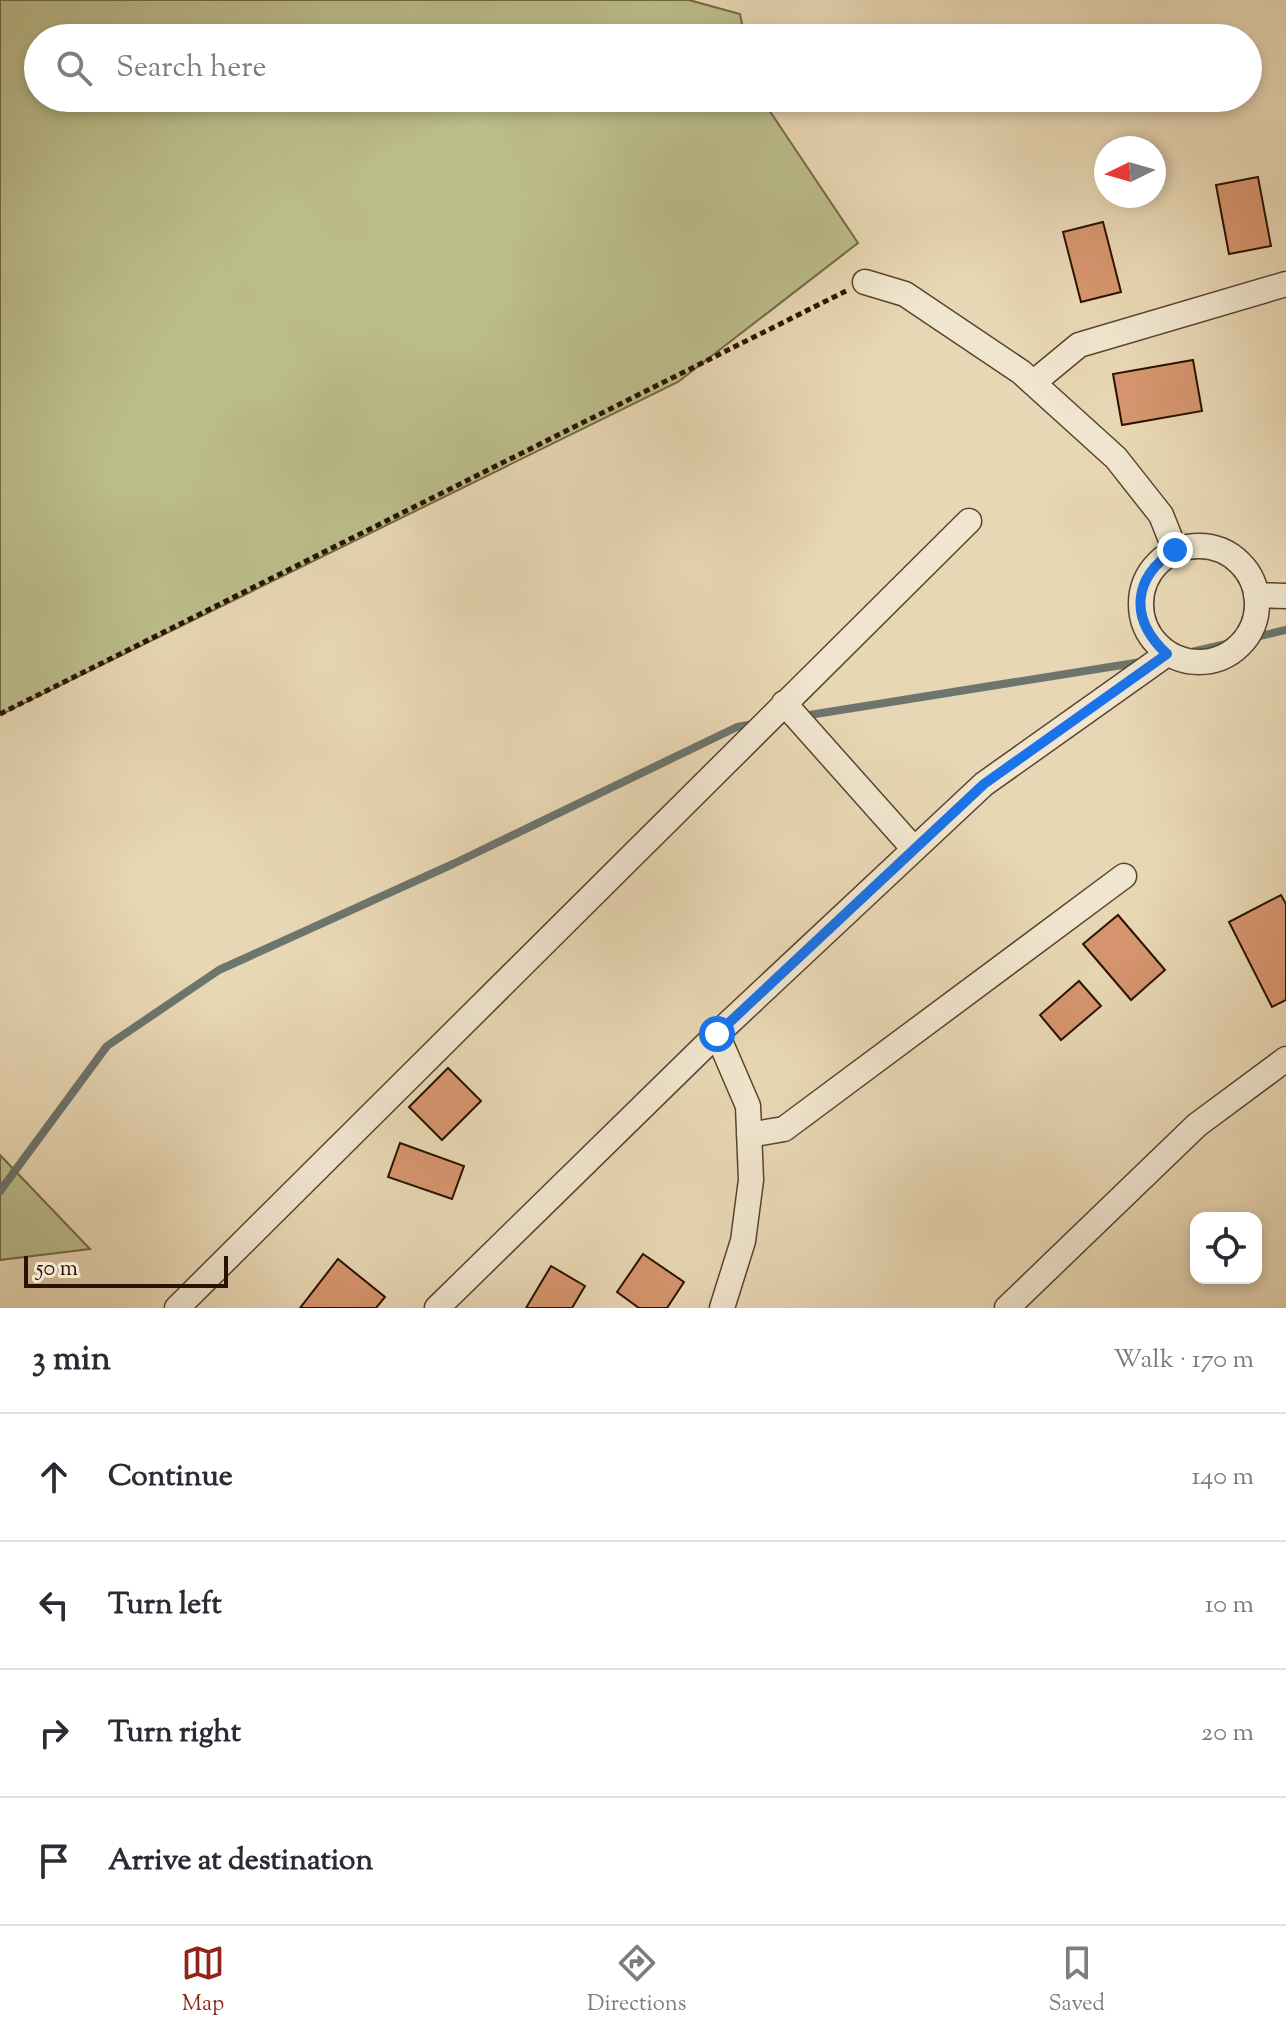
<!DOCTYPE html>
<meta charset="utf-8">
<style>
:root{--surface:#fff;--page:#f2f2f3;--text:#2b2b33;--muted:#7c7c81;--line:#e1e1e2;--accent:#8f2418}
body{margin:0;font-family:"Sorts Mill Goudy",serif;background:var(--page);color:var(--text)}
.controls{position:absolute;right:24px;bottom:24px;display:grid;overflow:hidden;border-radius:16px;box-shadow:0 4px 12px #0003}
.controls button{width:72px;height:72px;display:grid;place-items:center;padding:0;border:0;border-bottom:2px solid var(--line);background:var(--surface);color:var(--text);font:40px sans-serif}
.compass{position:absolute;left:1094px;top:136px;width:72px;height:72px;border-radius:50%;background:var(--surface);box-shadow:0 4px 12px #0003;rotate:265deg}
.scale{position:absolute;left:24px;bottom:20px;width:204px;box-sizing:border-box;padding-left:8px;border:4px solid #291300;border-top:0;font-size:22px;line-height:28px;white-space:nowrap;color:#291300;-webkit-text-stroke:6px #f0e5ce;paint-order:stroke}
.stop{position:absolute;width:24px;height:24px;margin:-18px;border:6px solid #1a73e8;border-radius:50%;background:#fff}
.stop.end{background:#1a73e8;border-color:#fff;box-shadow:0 2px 8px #0008}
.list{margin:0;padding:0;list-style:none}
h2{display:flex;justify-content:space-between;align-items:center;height:104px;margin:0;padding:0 32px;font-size:34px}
h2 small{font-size:26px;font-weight:400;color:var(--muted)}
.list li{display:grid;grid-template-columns:52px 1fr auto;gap:24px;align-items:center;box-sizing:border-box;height:128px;padding:0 32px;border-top:2px solid var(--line)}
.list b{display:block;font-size:30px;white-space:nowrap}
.list em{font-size:26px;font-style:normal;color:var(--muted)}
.icon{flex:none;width:44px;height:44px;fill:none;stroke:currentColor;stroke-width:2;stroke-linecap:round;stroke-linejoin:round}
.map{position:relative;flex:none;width:1286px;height:1308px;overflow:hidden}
.search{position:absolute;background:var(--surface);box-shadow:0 4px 12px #0003;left:24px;right:24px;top:24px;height:88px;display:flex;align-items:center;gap:20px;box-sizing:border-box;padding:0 28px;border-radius:44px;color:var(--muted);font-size:30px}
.sheet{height:616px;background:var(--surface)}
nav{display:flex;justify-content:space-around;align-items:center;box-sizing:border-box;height:112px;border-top:2px solid var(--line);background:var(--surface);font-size:22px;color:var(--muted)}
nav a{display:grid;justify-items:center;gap:4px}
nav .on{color:var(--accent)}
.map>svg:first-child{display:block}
.green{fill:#bbbd8a;stroke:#726845;stroke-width:2}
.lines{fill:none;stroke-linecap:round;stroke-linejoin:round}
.stream{stroke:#6d756d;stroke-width:8}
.building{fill:#d6956e;stroke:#291300;stroke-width:2}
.minor-casing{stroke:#59442d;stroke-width:27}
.path{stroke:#291300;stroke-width:5;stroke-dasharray:6 4;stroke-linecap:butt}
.minor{stroke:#f0e5ce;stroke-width:24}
.route{stroke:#1a73e8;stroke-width:10}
</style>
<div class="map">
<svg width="1286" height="1308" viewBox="0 0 1286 1308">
<rect width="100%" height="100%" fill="#e8d7b4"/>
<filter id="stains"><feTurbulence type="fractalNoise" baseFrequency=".0025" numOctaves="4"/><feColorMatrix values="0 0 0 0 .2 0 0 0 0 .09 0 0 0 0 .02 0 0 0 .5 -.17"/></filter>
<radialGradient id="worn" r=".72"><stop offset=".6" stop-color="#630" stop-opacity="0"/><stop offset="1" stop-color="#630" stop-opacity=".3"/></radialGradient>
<path class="green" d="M0,0H689L740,14L745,38H38V98H761L858,243L678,382L0,715Z
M0,1155L90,1249L0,1260Z"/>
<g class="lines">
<path class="stream" d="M1170,657L1286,630
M803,716L1141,662
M0,1191L107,1046L219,970L453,864L737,727L754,724"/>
</g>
<path class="building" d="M1258,177L1271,246L1229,254L1216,185Z
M1103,222L1121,292L1081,302L1063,232Z
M1193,360L1202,411L1122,425L1113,374Z
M1281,895L1286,904V1000L1272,1007L1229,922Z
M1118,915L1165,970L1131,1000L1083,944Z
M1079,981L1101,1006L1061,1040L1040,1015Z
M448,1068L481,1101L442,1140L409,1107Z
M400,1143L464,1166L452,1199L388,1177Z
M643,1254L684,1282L667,1308H639L617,1292Z
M338,1259L385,1297L376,1308H300Z
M551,1266L585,1286L572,1308H526Z"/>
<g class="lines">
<defs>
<path id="minor" d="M865,282L905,294L1021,372L1116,458L1161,515L1175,550
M1033,383L1079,345L1286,284
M1141 604a58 58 0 1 1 116 0a58 58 0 1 1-116 0Z
M1256,595L1286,596
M784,703L914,849
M717,1034L748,1106L751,1180L743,1241L722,1308
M749,1135L784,1129L1124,876
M177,1308L969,521
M437,1308L717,1034L984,784L1167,654
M1007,1308L1197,1125L1286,1059"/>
</defs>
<use href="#minor" class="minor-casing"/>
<path class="path" d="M0,714L846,291"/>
<use href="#minor" class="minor"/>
</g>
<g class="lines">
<path class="route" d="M717,1034L984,784L1167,654C1129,619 1132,578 1175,550"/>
</g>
<rect width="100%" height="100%" filter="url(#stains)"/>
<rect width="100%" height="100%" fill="url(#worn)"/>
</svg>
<div class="controls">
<button><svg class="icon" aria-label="locate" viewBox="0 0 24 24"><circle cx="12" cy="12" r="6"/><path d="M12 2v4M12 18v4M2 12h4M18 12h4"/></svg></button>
</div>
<svg class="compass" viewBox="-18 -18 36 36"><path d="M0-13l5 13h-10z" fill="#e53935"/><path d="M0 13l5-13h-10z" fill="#7c7c81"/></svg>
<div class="scale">50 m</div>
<div class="stop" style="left:717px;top:1034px"></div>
<div class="stop end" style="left:1175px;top:550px"></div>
<div class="search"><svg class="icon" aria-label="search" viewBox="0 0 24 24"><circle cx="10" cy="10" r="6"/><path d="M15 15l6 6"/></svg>Search here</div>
</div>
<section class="sheet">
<h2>3 min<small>Walk · 170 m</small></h2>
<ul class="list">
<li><svg class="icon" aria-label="ahead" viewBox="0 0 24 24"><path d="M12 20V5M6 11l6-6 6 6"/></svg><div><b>Continue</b></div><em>140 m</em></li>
<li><svg class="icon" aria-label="left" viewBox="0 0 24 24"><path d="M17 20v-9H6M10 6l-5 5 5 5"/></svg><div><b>Turn left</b></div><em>10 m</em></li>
<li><svg class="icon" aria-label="right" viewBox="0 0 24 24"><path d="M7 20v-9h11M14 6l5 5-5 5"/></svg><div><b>Turn right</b></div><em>20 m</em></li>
<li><svg class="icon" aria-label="arrive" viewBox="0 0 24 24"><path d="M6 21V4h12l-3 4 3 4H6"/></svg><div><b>Arrive at destination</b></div></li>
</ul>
</section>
<nav>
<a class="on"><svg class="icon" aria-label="map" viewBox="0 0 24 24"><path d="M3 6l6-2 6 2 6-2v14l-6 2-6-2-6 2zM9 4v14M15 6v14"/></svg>Map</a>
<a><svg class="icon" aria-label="directions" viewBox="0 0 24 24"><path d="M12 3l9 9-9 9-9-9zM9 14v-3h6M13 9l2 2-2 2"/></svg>Directions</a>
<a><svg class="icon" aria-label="saved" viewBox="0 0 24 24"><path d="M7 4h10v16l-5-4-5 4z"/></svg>Saved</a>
</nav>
